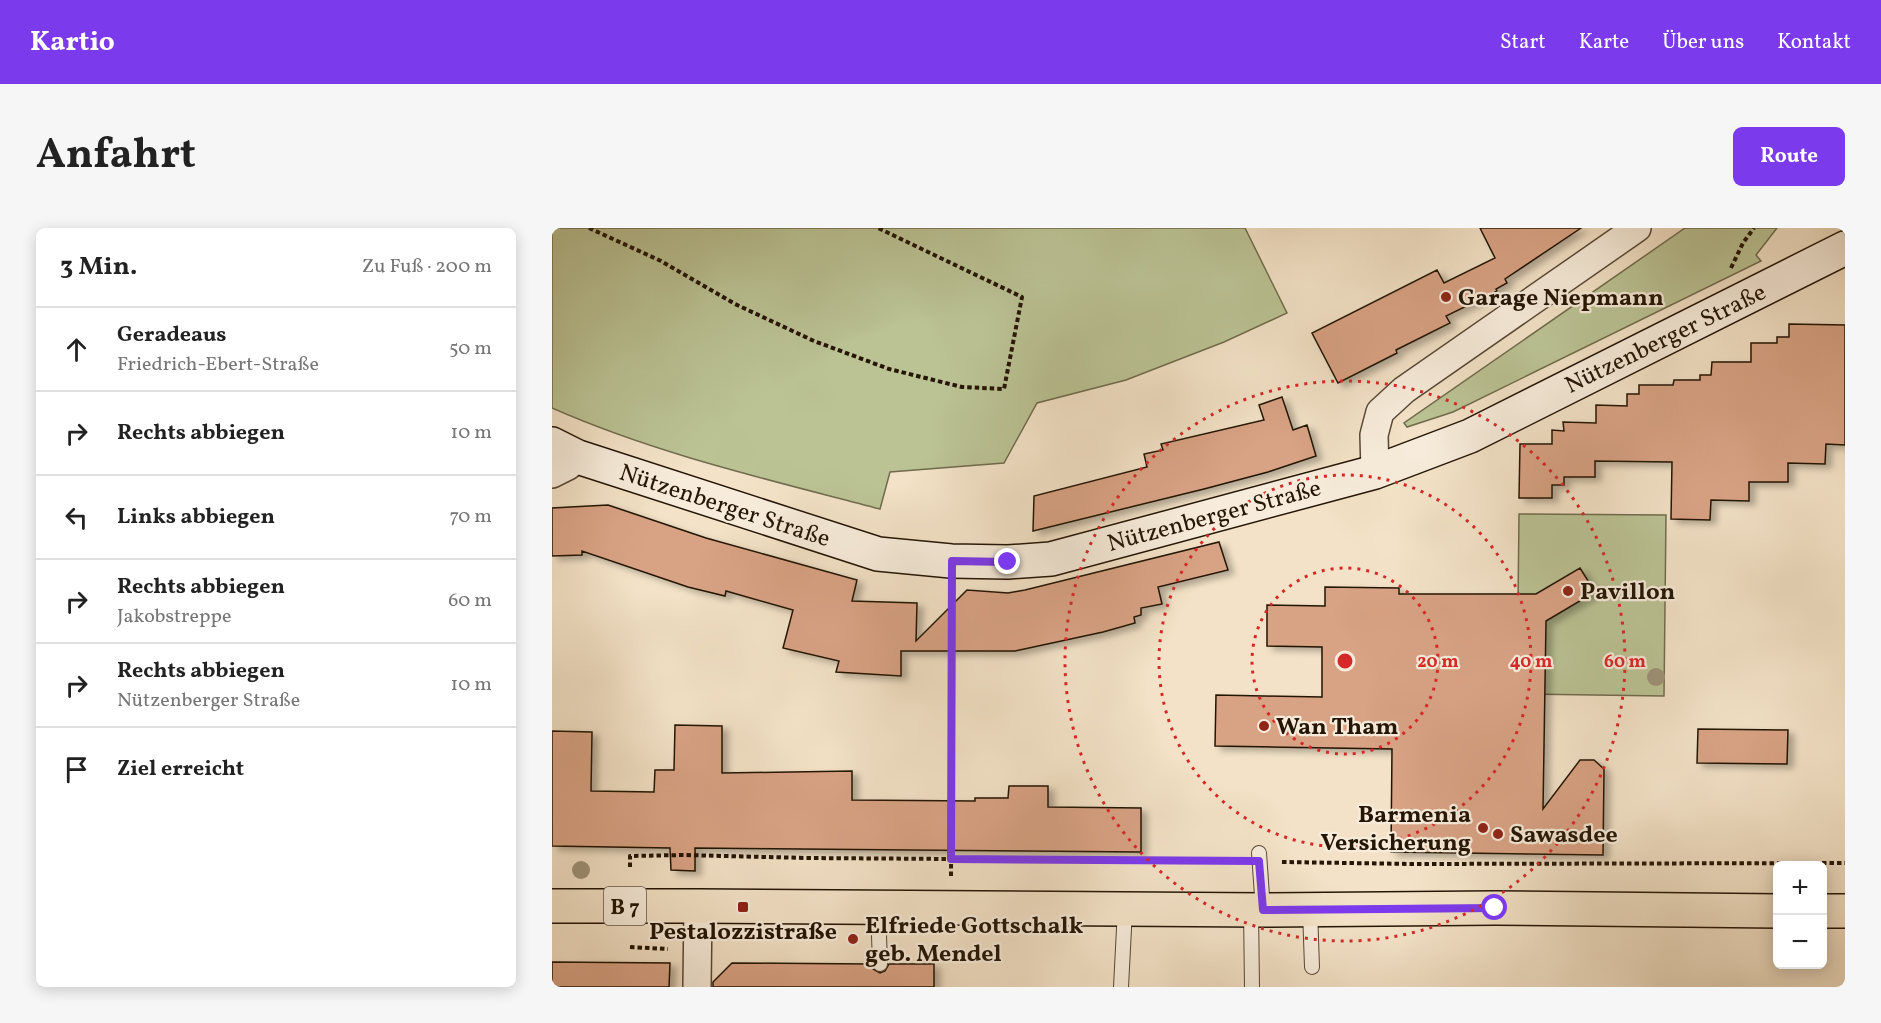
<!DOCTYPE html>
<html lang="de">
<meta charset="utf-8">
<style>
:root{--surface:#fff;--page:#f6f6f6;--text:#222;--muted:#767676;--line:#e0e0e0;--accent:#7c3aed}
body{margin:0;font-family:Vollkorn,serif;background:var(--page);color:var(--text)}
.controls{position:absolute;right:18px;bottom:18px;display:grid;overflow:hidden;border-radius:9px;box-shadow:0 3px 15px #0003}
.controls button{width:54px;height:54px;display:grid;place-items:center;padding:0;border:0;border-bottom:2px solid var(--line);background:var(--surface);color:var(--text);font:30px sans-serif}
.stop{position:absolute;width:18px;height:18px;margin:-14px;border:4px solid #7c3aed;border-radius:50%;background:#fff}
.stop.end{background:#7c3aed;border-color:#fff;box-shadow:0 2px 6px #0008}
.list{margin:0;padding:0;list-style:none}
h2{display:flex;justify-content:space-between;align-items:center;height:78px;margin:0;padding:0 24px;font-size:26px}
h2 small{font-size:20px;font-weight:400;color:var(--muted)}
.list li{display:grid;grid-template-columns:39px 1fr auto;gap:18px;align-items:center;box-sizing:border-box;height:84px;padding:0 24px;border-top:2px solid var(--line)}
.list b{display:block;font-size:22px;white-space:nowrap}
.list p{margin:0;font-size:20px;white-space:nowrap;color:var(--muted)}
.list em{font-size:20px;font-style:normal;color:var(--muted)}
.icon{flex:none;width:33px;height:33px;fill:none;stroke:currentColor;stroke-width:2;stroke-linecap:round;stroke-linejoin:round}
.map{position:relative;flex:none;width:1293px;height:759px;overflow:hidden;border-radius:9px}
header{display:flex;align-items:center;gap:36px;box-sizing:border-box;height:84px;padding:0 30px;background:var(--accent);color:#fff}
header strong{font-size:28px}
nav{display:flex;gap:33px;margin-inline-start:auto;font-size:21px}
.intro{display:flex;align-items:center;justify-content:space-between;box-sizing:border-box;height:144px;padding:0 36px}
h1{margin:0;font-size:42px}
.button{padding:15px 27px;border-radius:9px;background:var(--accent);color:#fff;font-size:21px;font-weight:700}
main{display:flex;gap:36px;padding:0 36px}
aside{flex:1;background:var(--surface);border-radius:9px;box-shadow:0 3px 15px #0003}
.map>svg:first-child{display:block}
.green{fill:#bbc395;stroke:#706c4d;stroke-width:1.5}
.building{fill:#d8a284;stroke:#241505;stroke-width:1.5;filter:url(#shadow)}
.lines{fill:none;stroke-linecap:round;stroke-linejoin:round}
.lane-casing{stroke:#584836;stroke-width:16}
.street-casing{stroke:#584836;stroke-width:30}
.secondary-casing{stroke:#241505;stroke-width:36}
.primary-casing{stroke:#241505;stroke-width:36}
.path{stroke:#241505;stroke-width:4;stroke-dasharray:4.5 3;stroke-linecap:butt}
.lane{stroke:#f7ecdb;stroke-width:14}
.street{stroke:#f7ecdb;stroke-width:27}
.secondary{stroke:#f7ecdb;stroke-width:33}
.primary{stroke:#f3e2c7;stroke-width:33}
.tree{fill:#9e9378}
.route{stroke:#7c3aed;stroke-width:8}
.ring{fill:none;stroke:#d62828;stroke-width:3;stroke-dasharray:3 6}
.poi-dot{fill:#8f2418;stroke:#f7ecdb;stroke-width:2}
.labels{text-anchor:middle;stroke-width:4.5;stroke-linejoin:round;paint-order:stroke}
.shield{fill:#f7ecdb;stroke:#635645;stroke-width:1.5}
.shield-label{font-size:22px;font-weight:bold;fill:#241505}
.poi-label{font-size:24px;font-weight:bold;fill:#241505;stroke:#f7ecdb;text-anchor:start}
.street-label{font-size:24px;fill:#241505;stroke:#f7ecdb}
.centre{fill:#d62828;stroke:#f7ecdb;stroke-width:3}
.ring-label{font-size:18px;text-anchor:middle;font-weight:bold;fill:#d62828;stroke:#f7ecdb;stroke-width:4.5;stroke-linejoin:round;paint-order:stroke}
</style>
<header>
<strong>Kartio</strong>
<nav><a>Start</a><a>Karte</a><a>Über uns</a><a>Kontakt</a></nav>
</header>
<div class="intro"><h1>Anfahrt</h1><a class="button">Route</a></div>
<main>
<aside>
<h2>3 Min.<small>Zu Fuß · 200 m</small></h2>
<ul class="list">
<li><svg class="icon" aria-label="ahead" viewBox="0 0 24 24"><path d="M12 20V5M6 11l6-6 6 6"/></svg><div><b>Geradeaus</b><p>Friedrich-Ebert-Straße</p></div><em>50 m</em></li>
<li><svg class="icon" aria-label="right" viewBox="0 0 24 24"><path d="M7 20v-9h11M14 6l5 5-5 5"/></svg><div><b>Rechts abbiegen</b></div><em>10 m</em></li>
<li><svg class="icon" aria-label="left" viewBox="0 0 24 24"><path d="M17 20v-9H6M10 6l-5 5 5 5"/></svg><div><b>Links abbiegen</b></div><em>70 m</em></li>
<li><svg class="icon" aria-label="right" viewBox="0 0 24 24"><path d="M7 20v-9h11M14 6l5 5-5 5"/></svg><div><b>Rechts abbiegen</b><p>Jakobstreppe</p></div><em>60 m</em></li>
<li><svg class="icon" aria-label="right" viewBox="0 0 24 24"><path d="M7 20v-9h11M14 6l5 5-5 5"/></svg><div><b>Rechts abbiegen</b><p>Nützenberger Straße</p></div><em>10 m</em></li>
<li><svg class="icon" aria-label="arrive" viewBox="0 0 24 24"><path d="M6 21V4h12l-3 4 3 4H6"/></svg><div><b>Ziel erreicht</b></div></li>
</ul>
</aside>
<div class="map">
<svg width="1293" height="759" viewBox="0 0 1293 759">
<defs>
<filter id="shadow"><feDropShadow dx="6" dy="4" stdDeviation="3" flood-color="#0004"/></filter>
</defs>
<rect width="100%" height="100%" fill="#f3e2c7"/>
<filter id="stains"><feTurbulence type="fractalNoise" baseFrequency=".00333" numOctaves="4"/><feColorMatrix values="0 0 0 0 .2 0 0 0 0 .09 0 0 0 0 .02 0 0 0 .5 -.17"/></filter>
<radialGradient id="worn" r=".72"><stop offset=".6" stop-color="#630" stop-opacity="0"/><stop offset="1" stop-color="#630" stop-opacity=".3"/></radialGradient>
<path class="green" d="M0,0H693L735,85L672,114L574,152L485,175L452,235L338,244L328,281C218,252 104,226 0,180Z
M1133,0H1225L1204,27L1209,33L901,184L855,199L852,195Z
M967,286L1114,287L1112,468L965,466Z"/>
<path class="building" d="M928,0H1029L953,51L955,55L944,61L945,63L894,88L898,95L844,122L845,125L786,155L760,105L885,42L892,55L943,30Z
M1237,96L1293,97V217L1274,216L1273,236L1236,235V254H1197V273L1159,272L1158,292L1119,291L1120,234L1043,233V249H1012V257H1000V270H967L968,216H1000V202L1012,203L1011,194L1044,195V177L1075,178V166H1087V157H1121L1122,152H1148V147H1159L1160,134H1199V115H1225V109H1237Z
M730,169L741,202L755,197L764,228L716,244L652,261L481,303L482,268L595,239L592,226L611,222L609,216L712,192L707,177Z
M56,277L154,310L305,352L300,373L365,375L364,413L415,362L456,365L473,362L667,314L676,342L606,359L610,376L589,380V387L582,389L583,395L551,404L463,423H349V448L284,444L287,433L231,420L241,382L174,363L173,368L136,359L30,323V327L0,328V280Z
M1028,340L1043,364L994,393L991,581L1028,532H1042L1052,541L1051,627L839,624L840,521L663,518L664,467L770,469V419L715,418V377L773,378V359L847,360V366H984Z
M123,497L170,498V545L300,543V572L423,573V570H456L457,558H496V579L589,580V624L143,620V643L119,642L118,620L0,618V503L40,504L39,563L102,564L103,542H122Z
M1146,501L1236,502L1235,536L1145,535Z
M0,734L118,735L117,759H0Z
M180,735L319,736L321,741L328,745L333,743L337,736H382V759H161V754Z"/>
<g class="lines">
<defs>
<path id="lane" d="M707,625L711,682
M326,679L328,736
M699,682L700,759
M758,682L760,739
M569,759L573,681"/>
<path id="street" d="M823,244L822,207L828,184L852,162L1085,0
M0,246L16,238L26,229
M145,759L146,678"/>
<path id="secondary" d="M0,216L26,229L326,326L399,333L456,334L499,331L823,244L918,208L1293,20"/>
<path id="primary" d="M0,678H146L711,682L943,680L1226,683
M1270,683H1293"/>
</defs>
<use href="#lane" class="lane-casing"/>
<use href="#street" class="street-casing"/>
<use href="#secondary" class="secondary-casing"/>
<use href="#primary" class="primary-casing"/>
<path class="path" d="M37,0L109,33L183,76L262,113L337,141L410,159L452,161L470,69L326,0
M1179,40L1191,15L1202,0
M730,634L861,636L1293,635
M78,639V628L131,627L256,630L686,633
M399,648L400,364
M78,719L116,721"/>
<use href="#lane" class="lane"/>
<use href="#street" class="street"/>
<use href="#secondary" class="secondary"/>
<use href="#primary" class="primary"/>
</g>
<g class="tree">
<circle cx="1104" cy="449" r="9"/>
<circle cx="29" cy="642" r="9"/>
</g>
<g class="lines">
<path class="route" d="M456,334L400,333L399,631L707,633L711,682L943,680"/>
</g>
<g class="ring">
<circle cx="793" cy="433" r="93"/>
<circle cx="793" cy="433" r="186"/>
<circle cx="793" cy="433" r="280"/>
</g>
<g class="poi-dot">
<circle cx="894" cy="69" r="6"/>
<circle cx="1016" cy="363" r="6"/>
<circle cx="712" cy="498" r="6"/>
<circle cx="931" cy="600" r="6"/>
<circle cx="946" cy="606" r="6"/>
<rect x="185" y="673" width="12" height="12" rx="3"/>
<circle cx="301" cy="711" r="6"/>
</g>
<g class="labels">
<rect class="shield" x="52" y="659" width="42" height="38" rx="4.5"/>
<g class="shield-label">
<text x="73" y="686">B 7</text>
</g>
<g class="poi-label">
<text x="906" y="77">Garage Niepmann</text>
<text x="1028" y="371">Pavillon</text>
<text x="724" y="506">Wan Tham</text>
<text x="919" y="594" text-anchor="end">Barmenia<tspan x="919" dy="28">Versicherung</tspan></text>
<text x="958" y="614">Sawasdee</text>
<text x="313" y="705">Elfriede Gottschalk<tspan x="313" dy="28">geb. Mendel</tspan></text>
<text x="191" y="711" text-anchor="middle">Pestalozzistraße</text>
</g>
<g class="street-label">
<text transform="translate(1113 110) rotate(-26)" y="8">Nützenberger Straße</text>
<text transform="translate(173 277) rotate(18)" y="8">Nützenberger Straße</text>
<text transform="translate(662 287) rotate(-15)" y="8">Nützenberger Straße</text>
</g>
</g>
<circle cx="793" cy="433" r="9" class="centre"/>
<g class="ring-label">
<text x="886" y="439">20 m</text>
<text x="979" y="439">40 m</text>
<text x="1073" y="439">60 m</text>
</g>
<rect width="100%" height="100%" filter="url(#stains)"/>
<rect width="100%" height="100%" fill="url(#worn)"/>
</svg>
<div class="controls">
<button>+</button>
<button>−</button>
</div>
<div class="stop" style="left:943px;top:680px"></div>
<div class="stop end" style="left:456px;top:334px"></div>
</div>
</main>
